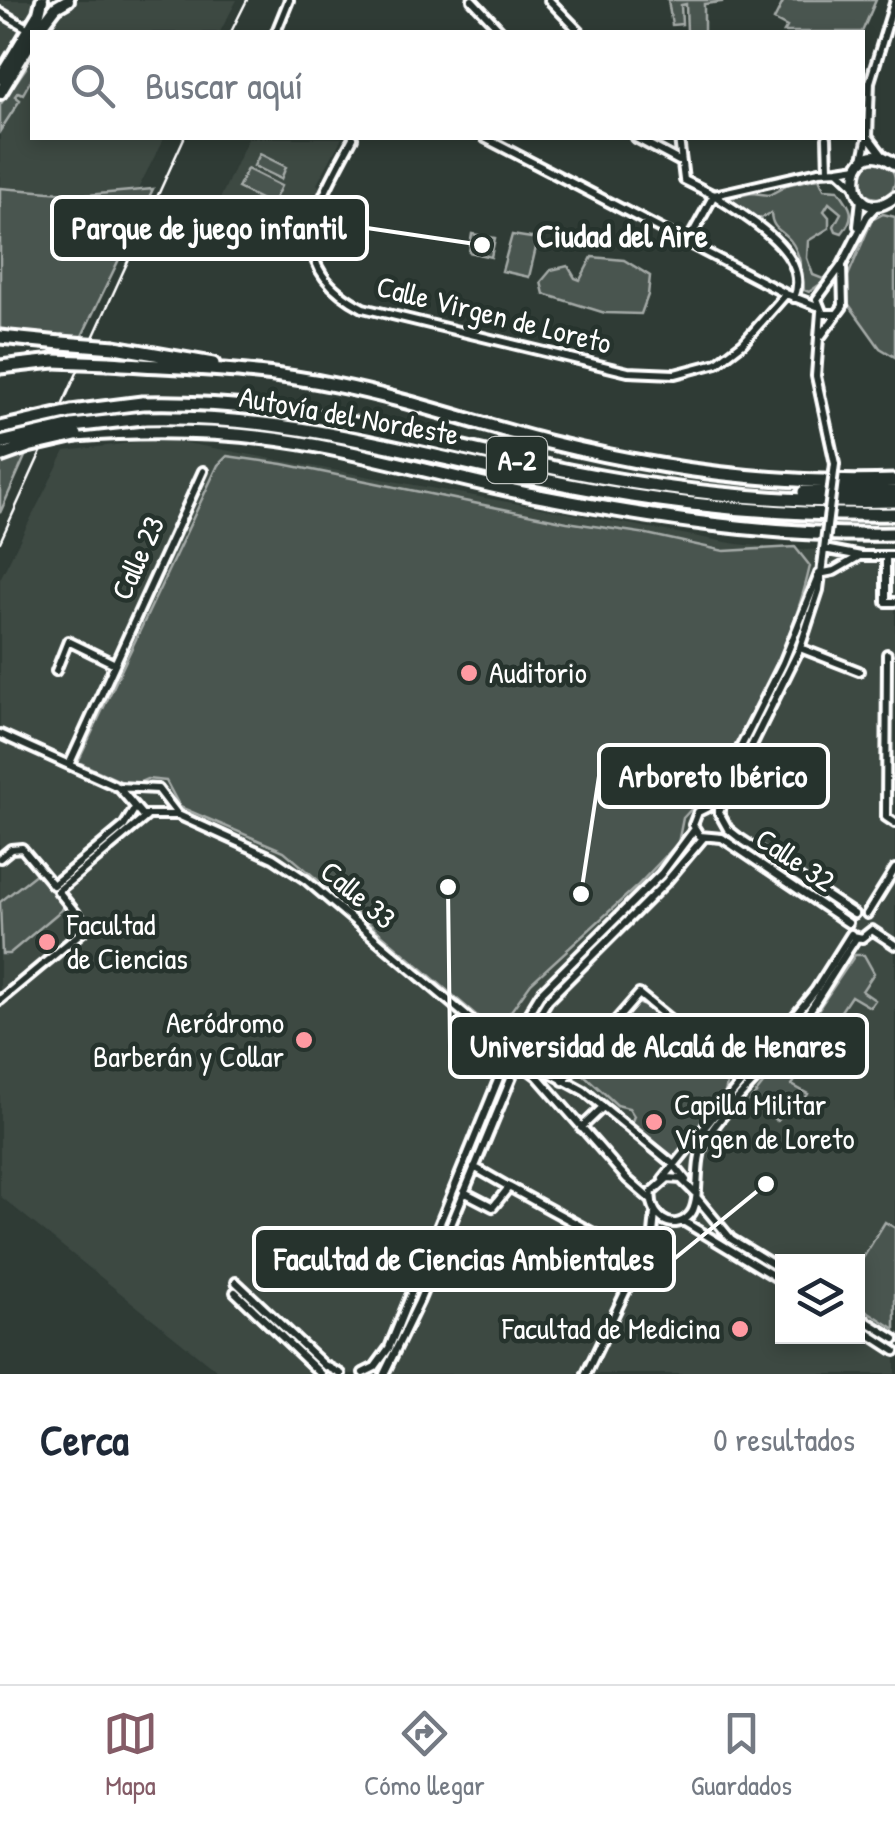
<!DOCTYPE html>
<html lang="es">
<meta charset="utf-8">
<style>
:root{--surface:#fff;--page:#f2f2f3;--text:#1f2937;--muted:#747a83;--line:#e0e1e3;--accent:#845c67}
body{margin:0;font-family:"Patrick Hand",sans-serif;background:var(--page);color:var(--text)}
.controls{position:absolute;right:30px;bottom:30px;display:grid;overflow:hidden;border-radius:0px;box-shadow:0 5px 15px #0003}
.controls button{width:90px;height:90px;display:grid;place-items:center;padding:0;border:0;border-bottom:2px solid var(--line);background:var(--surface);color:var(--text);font:50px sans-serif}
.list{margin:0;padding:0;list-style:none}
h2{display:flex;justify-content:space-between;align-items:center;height:130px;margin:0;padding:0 40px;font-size:42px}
h2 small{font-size:32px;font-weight:400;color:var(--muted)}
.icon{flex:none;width:55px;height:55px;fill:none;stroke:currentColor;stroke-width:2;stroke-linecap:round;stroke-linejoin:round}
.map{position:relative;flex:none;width:895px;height:1374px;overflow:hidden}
.search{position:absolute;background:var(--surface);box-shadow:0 5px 15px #0003;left:30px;right:30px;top:30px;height:110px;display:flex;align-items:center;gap:25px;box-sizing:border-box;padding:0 35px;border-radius:0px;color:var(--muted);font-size:38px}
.sheet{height:310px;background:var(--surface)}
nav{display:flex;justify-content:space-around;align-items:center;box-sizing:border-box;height:140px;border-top:2px solid var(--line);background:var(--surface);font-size:28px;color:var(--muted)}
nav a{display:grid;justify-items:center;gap:5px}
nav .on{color:var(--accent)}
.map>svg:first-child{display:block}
.built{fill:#3c4842;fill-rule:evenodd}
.green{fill:#4a544f;stroke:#a4aaa7;stroke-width:2.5}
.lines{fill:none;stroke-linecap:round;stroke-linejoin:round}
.street-casing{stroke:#fff;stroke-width:14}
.secondary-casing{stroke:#fff;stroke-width:16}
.primary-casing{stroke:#fff;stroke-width:18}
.highway-casing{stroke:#fff;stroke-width:19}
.street{stroke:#26332d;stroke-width:6}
.secondary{stroke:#26332d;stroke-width:9}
.primary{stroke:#26332d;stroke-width:10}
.highway{stroke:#26332d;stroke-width:11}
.rail{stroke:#fff;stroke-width:2.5}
.street-bridge-casing{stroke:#fff;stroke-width:14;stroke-linecap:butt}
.highway-bridge-casing{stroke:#fff;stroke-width:19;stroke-linecap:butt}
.street-bridge{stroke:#26332d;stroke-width:6}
.highway-bridge{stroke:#26332d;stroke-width:11}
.poi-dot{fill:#ff9aa2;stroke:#26332d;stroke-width:4}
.labels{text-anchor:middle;stroke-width:9;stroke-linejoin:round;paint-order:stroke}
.shield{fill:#26332d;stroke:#bec2c0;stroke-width:2.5}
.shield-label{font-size:28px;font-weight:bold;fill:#fff}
.street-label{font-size:30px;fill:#fff;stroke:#26332d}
.poi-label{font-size:30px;fill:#fff;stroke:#26332d;text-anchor:start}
.neighbourhood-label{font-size:32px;font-weight:bold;fill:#fff;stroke:#26332d}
.leader{fill:none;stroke:#fff;stroke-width:4}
.callout-dot{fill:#fff;stroke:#26332d;stroke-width:4}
.callout{fill:#26332d;stroke:#fff;stroke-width:4}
.callout-label{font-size:32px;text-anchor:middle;font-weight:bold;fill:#fff}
</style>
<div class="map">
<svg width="895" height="1374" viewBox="0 0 895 1374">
<rect width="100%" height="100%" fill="#2f3b35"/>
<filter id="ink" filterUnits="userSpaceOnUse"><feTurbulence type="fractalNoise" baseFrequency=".01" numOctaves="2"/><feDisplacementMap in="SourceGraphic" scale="20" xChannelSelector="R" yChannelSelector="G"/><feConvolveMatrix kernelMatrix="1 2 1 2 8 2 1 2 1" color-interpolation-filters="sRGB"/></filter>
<g filter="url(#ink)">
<path class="built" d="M0,0H35L36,8L31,17L11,14L0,8Z
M66,0H237L220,32H46Z
M0,17L13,25L21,36L0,70Z
M32,53V138H164L137,191L87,195L0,188V104Z
M248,138H342L317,184L320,187L298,249L286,262L209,223Z
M164,439L737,544L797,550L895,548V1374H221L0,1196V579L65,451ZM782,1262H858V1336H782Z"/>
<path class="green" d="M668,0H722V2L704,4V32H687L686,4L681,5L682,24L672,25Z
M784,0H876L862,32H784L787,27L774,20Z
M32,51V78L23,94L18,92L15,96L20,100L0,131V105L26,68L25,62Z
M260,154L286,167L281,179L254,166Z
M859 180a18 18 0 1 1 36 0a18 18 0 1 1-36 0Z
M247,169L281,186L272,205L238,188Z
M819,178L824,189L838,190C851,207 857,215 842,233L836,231L834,226L841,213L829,203L824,211L829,217V228L808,241L807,258L813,275L826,280L809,292L804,290C803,275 800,252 790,240C781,229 772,230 771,213L759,219L735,206L729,198L752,193L769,195L790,184Z
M0,188L87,195L153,189L81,338L0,332Z
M883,214L895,217V357L880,348L845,299V283L872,220Z
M472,234L495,238L491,257L469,252Z
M512,235L538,239L529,277L502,271Z
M592,257L624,260L650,276L648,295L641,314L605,313L544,294L541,282L551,270L568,266L575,278L580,280Z
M27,452L0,513V462Z
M227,456L283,464L567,522L647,534L724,551L795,547L810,566C792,649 745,727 708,803H697L683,818L678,843L637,886L531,983L496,1032L284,851L180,807L166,781L147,779L131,786L78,762L218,465Z
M37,873L65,907L9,954H2L0,902Z
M855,955H864L874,973L862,991L875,1000L870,1007L851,996L792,1085L808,1094L801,1105L792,1100L777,1121L750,1101L801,1035Z
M638,1003C663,1016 668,1024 685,1046C693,1057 716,1075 727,1084L724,1097L674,1157L631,1124L634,1116L629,1108L617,1105L583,1074L588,1062Z
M885,1222L895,1228V1329L858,1305V1266Z"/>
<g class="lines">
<defs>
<path id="street" d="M472,0L502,32
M549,0L580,32
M0,12L29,29
M276,32L289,0
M868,136L883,156
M353,138C319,203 277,263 363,308L628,372L675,374L717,363L743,343L786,294
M485,138L786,294L817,306
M636,138L679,161
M679,138L684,180L714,195L819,171L838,170
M827,138L828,170
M863,159L868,136L870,82L895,0
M854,185L838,170L858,167
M858,226L861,199
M688,242L714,195C745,217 813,253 794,298
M821,312L816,376L835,464
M836,314H823L817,299L842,265L867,216L877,205
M821,336L843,306L842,266
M824,549L861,556H895
M886,556V602H895
M819,574L783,663L715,798L708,807L698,812L693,825L700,836L722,838L848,923
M819,574L834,571L858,557
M800,648L859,671
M887,654L886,817L895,823
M56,671L68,641L115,664
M0,734L118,787L158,789L178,815L273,858L306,880L490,1036L505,1044
M69,765L203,471
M119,788L142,815H176
M718,811L728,829L738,837L854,914
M719,812L800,648L819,590L825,542
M0,858L11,849L22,848L53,885L124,826L135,808
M867,914L895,869
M872,930L895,945
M853,936L862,938L872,930
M0,1000L83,931V922L58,891L146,817
M490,1037L503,1068L514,1072L525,1067L529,1056L526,1047L529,1031L548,1000L667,881L704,837
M511,1042L540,994L661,874L694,830
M529,1061L584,1091L674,1165L686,1180
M525,1067L537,1076L627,1179L651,1200
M563,1081L639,994L744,1080
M581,1128L603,1107
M474,1167L509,1187
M663,1179L815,991L851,934
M464,1192L493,1207L509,1187L632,1254
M695,1193L681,1179L668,1178L652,1192C648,1214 672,1235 690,1215C702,1202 693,1162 705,1141C724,1108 760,1078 784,1047C811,1012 832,974 856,938
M697,1198L731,1239L782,1270
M683,1221L782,1281
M236,1282L324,1365L341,1374
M235,1292L321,1374
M858,1316L895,1339
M858,1327L895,1351
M363,1373L375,1367L389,1348L503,1068
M384,1374L419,1302L514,1072
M586,1374L653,1234L655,1213"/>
<path id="secondary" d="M895,164C842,125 843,236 895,197"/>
<path id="primary" d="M37,32L56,7L68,0
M0,78L39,13L42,0
M0,93L32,40"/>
<path id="highway" d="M0,337L61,343
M115,347L213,364
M108,363C183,368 261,369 335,385C407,399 477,424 548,442C661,470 778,485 895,481
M0,367L54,361
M142,403C284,399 403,436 540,465C656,490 776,504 895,501
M143,418C283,414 404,451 540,479C657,504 775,516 895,514
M76,435C156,429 239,431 318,446C390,460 461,480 533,495C652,518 773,537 895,534
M804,492H895"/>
</defs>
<use href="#street" class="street-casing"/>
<use href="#secondary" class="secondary-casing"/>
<use href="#primary" class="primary-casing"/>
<use href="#highway" class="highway-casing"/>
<use href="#street" class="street"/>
<use href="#secondary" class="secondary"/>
<use href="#primary" class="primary"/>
<use href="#highway" class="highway"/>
<path class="rail" d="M231,32L247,0
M0,542L184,138"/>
<defs>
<path id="street-bridge" d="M825,542L835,464"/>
<path id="highway-bridge" d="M61,343L115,347
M54,361L108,363
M0,428L71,412L142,403
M0,443L72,426L143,418
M0,456L28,446L76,435"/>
</defs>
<use href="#street-bridge" class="street-bridge-casing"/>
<use href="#highway-bridge" class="highway-bridge-casing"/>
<use href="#street-bridge" class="street-bridge"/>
<use href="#highway-bridge" class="highway-bridge"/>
</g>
</g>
<g class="poi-dot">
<circle cx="469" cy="673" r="10"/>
<circle cx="47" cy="942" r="10"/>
<circle cx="304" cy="1040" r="10"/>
<circle cx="654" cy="1122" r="10"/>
<circle cx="740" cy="1329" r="10"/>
</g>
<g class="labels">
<rect class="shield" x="487" y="437" width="60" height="46" rx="8"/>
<g class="shield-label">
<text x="517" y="470">A-2</text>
</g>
<g class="street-label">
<text transform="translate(494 315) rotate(14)" y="10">Calle Virgen de Loreto</text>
<text transform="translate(349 416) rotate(10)" y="10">Autovía del Nordeste</text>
<text transform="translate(138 558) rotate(-66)" y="10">Calle 23</text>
<text transform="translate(795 860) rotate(34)" y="10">Calle 32</text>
<text transform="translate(358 895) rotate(40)" y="10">Calle 33</text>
</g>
<g class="poi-label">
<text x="489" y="683">Auditorio</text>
<text x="67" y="935">Facultad<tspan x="67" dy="34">de Ciencias</tspan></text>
<text x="284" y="1033" text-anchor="end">Aeródromo<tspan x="284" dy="34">Barberán y Collar</tspan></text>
<text x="674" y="1115">Capilla Militar<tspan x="674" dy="34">Virgen de Loreto</tspan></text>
<text x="720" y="1339" text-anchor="end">Facultad de Medicina</text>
</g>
<g class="neighbourhood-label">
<text x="622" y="247">Ciudad del Aire</text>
</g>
</g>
<path class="leader" d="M482 245L367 228M581 894L599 776M448 887L450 1046M766 1184L674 1259"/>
<g class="callout-dot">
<circle cx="482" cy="245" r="10"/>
<circle cx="581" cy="894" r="10"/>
<circle cx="448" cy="887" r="10"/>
<circle cx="766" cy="1184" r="10"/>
</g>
<g class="callout">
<rect x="52" y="197" width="315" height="62" rx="10"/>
<rect x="599" y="745" width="229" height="62" rx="10"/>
<rect x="450" y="1015" width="417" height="62" rx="10"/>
<rect x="254" y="1228" width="420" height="62" rx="10"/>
</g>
<g class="callout-label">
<text x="209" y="239">Parque de juego infantil</text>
<text x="713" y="787">Arboreto Ibérico</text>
<text x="658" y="1057">Universidad de Alcalá de Henares</text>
<text x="464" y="1270">Facultad de Ciencias Ambientales</text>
</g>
</svg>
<div class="controls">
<button><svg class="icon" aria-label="layers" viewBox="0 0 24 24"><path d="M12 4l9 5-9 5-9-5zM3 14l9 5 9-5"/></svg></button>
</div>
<div class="search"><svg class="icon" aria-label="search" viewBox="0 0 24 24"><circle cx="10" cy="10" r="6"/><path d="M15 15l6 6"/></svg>Buscar aquí</div>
</div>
<section class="sheet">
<h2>Cerca<small>0 resultados</small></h2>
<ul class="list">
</ul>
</section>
<nav>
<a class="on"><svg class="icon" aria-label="map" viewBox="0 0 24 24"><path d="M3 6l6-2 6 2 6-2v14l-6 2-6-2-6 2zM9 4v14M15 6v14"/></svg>Mapa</a>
<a><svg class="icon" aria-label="directions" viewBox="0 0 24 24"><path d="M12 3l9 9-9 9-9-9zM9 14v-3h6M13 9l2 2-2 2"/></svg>Cómo llegar</a>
<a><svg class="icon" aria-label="saved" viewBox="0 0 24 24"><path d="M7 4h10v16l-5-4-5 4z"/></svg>Guardados</a>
</nav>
